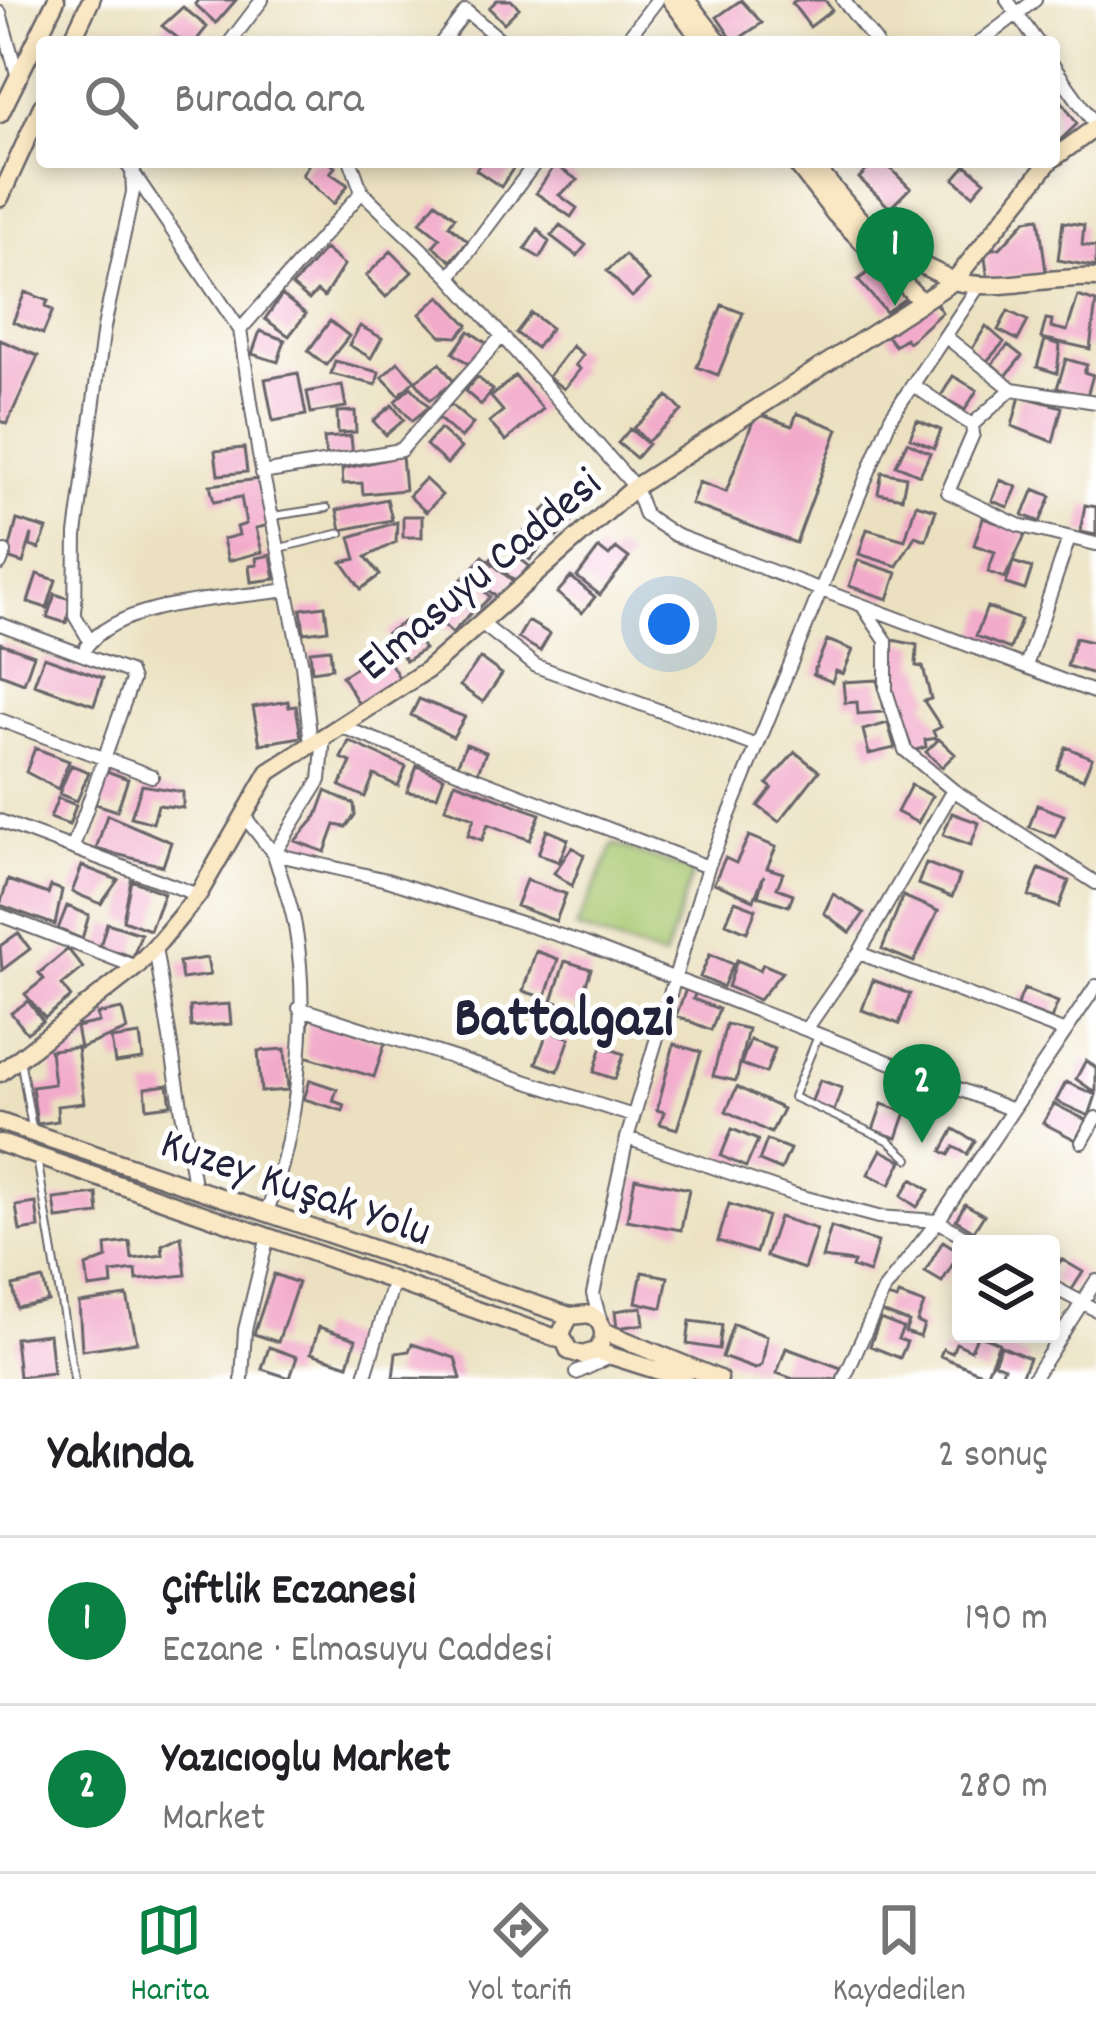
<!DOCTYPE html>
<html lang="tr">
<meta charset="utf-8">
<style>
:root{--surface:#fff;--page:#f2f2f2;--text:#202124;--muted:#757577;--line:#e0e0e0;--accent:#0b8043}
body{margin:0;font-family:Dekko,sans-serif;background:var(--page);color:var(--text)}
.controls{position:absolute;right:36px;bottom:36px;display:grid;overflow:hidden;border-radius:12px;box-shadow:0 6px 18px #0003}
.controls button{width:108px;height:108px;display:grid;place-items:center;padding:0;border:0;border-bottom:3px solid var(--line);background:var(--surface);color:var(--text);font:60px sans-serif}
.you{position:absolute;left:669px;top:624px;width:42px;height:42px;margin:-30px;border:9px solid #fff;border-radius:50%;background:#1a73e8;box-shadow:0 0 0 18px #1a73e833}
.badge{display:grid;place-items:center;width:78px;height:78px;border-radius:50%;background:var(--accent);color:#fff;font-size:39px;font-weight:700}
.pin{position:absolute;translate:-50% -99px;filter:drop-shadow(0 3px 6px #0008)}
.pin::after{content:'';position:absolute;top:63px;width:42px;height:36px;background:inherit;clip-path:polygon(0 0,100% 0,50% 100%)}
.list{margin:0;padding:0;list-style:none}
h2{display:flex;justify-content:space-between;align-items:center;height:156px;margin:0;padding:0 48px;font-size:51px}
h2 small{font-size:39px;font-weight:400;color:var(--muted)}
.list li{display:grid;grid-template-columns:78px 1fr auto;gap:36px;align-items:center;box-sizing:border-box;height:168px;padding:0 48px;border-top:3px solid var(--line)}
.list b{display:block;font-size:45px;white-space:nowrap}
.list p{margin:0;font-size:39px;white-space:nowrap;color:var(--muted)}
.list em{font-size:39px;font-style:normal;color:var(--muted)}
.icon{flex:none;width:66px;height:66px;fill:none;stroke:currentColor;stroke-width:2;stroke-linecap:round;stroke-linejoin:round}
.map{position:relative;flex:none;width:1096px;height:1379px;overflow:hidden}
.search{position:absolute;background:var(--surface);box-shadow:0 6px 18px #0003;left:36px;right:36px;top:36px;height:132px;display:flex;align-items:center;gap:30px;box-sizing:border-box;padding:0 42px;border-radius:12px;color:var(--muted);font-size:45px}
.sheet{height:492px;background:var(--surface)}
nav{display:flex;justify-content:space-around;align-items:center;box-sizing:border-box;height:168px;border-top:3px solid var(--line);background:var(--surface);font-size:33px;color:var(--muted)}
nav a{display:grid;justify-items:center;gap:6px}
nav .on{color:var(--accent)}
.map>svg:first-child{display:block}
.green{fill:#a8c870;stroke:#657556;stroke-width:3}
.building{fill:#f2aaca}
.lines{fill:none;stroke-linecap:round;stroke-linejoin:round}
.lane-casing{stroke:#68656a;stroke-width:10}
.street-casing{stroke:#68656a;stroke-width:16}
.secondary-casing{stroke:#68656a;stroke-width:21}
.lane{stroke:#fff;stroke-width:6}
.street{stroke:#fff;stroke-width:12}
.secondary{stroke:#fae7c3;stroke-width:16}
.labels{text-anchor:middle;stroke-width:10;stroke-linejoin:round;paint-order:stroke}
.street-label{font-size:45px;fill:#22223b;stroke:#fff}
.district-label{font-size:57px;font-weight:bold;fill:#22223b;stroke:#fff}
</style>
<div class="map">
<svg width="1096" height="1379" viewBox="0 0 1096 1379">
<rect width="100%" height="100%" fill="#fff"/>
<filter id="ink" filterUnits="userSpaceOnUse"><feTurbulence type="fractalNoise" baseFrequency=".00833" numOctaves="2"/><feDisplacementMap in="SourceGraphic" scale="24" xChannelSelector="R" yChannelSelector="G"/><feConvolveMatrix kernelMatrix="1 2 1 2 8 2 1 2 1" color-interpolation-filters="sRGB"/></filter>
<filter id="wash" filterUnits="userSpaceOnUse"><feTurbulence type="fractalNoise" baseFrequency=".004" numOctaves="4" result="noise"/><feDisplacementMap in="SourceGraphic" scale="48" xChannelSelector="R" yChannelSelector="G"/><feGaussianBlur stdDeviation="2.7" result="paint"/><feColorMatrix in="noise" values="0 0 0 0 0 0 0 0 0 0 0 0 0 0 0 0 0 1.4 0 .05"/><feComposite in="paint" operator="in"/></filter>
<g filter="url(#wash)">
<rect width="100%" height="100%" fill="#ebe1c0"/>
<path class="green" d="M614,844L693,872L664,958L576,928Z"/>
<g id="blocks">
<path class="building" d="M198,0H236L216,23L195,4Z
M497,0H511L519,8L504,23L489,8Z
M741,0L762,23L734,42L717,17Z
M796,0H825L832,10L810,27L792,3Z
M183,7L207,27L195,42H183L162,26Z
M1059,97L1077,124L1054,146V102Z
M310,162H328L335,167L330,173L348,185L334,204L302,175Z
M481,162H506L514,167L501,187L476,170Z
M875,162H884L910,188L890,208L859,178Z
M555,165L578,180L559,195L577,208L571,217L536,193Z
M966,165L985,181L973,195L954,179Z
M436,202L455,217L449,225L468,241L451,261L433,246L440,238L420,222Z
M1039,218L1046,272L988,280L984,250L1000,248L1026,220Z
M1063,222L1084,225L1082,245L1096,247V267L1058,260Z
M560,225L586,245L577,256L551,236Z
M538,229L549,242L540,258L525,249Z
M325,249L344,265L324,297L317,291L309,300L292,286Z
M391,251L412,272L386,297L366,276Z
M625,255L649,281L632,297L607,271Z
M880,263L909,296L886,312L858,280Z
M25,292L48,301L45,307L53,310L43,334L13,322Z
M282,295L306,314L289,336L265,319Z
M440,296L468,325L457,337L441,336L420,314Z
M1078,296L1096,302L1090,349L1041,338L1046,319L1052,320L1051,327L1067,331Z
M934,301L942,312L909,342L905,338L895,346L887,336Z
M722,305L743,313L718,375L697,367Z
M1008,311L1028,321L1018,340L998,330Z
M531,313L551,328L536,348L516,333Z
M330,321L349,336L326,365L308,351Z
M360,326L382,338L371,358L349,345Z
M986,326L1004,342L986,362L972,349Z
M260,331L285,340L278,362L252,354Z
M469,331L489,345L469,364L453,353Z
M0,340L38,356L7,424L0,421Z
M1045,340L1060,345L1057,373L1037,367Z
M1008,345L1022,356L1006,376L992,364Z
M572,346L583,355L575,365L580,369L564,389L548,377Z
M1066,359L1087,365L1084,372L1093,375L1087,396L1057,388Z
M335,361L379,372L376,385L331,374Z
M398,362L415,380L399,395L382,377Z
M440,363L454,382L430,400L415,381Z
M298,373L306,415L273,421L265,379Z
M515,376L543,409L506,441L489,422L503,411L491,397Z
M953,376L977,390L965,410L941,396Z
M477,377L493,390L481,405L465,391Z
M342,385L346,407L311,413L307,392Z
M411,387L429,407L412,421L395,401Z
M668,396L682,411L647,442L634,428Z
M1020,396L1062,407L1053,442L1012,426Z
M450,404L473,424L461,438L438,418Z
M392,405L404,420L386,435L373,421Z
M355,411L356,432L338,433L337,412Z
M756,413L792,426L797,413L838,429L796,543L691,504L699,482L726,492Z
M917,420L941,430L934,448L910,438Z
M440,429L461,448L447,464L426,445Z
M630,429L648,444L636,458L618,443Z
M351,436L353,457L326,459L324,438Z
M907,442L930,453L920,475L896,465Z
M244,448L247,472L218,475L215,451Z
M402,456L405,490L363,494L362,483L343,484L342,469Z
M882,472L906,477L902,498L878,493Z
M260,479L269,525L256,528L262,552L228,561L223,539L239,535L237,527L246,524L241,497L214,502L210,485Z
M425,479L442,495L426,512L409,496Z
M1000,480L1017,487L1008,507L992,501Z
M1034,489L1051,496L1040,522L1023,515Z
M387,499L392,520L341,530L337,510Z
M552,503L571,523L557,537L537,517Z
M916,504L936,510L926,540L915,536L897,566L859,554L867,529L905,540Z
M1085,505L1096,507V535L1080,532Z
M403,516H422V537H403Z
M983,518L1026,533L1005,578L988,572L995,552L974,545Z
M17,520L47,529L39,549L30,546L32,534L23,563L7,558Z
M397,522L396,542L366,557L380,575L361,589L342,562L356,559L350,537Z
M528,527L550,536L530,560L513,546Z
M599,548L609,556L616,548L629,558L600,595L577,577Z
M495,554L508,564L516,555L529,566L516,582L490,560Z
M271,555L275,579L251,582L249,566L257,565L256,558Z
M483,556L513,581L499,599L468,574Z
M858,560L897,573L888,599L849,586Z
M1013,562L1032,568L1025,590L1006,584Z
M37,574L56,580L47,608L28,602Z
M467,574L490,597L475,612L452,589Z
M571,577L595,597L582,613L557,593Z
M449,591L472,612L452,633L430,612Z
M55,594L73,600L66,623L47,617Z
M325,606L328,630L304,633L301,609Z
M987,607L1021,620L1010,649L976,636Z
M405,621L424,649L406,661L387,633Z
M528,621L550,634L540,651L518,638Z
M1075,638L1096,643L1094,674L1067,666Z
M827,640L853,650L843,674L836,671L832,682L813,674Z
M893,640L917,645L916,666L923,667L931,699L924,701L941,727L933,731L936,738L925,740L926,747L913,751L890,692Z
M0,643L34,655L24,683L0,674Z
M330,649L332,668L312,671L310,651Z
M383,651L400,679L359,704L342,676Z
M44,657L103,678L94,705L34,684Z
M480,658L502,674L483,702L460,686Z
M877,680L885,712L858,714L857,702L845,703L843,682Z
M419,699L465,717L453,737L411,715Z
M288,701L289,707L296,706L301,737L260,744L253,707Z
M888,723L895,748L869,754L863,730Z
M939,739L955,754L942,767L926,752Z
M349,741L406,767L398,786L374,775L365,797L340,786L351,762L341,758Z
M466,744L486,752L477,774L457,766Z
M1066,747L1092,758L1083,779L1057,769Z
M35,748L69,761L58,789L26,772Z
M795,752L819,771L779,822L758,806L772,788L767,784Z
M71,765L89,772L77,801L59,794Z
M417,766L444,777L437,796L407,792Z
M104,770L128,779L117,811L93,803Z
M455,782L540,814L530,840L488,824L482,840L468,835L474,818L445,808Z
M142,785L183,792V808L158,805L153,823L131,817Z
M911,785L932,796L918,823L897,812Z
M326,791L354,804L355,815L346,827L335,825L325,852L295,841L317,816Z
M58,798L76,805L69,825L50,818Z
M1037,805L1064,815L1055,837L1029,827Z
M952,813L979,823L971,845L943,835Z
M107,815L171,842L163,866L96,849Z
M547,830L568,839L559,862L538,854Z
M749,836L776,847L767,868L783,873L777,888L793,894L789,906L758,896L764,875L754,900L714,883L725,858L736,863Z
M572,847L584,855L572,886L554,873Z
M926,863L960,876L952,897L918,884Z
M82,866L118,880L101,904L72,892Z
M1039,869L1069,881L1059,907L1029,896Z
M8,880L48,894L51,886L62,890L55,925L0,905Z
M131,880L164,893L150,930L123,920Z
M526,880L566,894L556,921L516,906Z
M833,894L864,913L850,933L824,913Z
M903,896L938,911L914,962L882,949Z
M735,901L756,909L747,932L726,923Z
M67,906L89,915L82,939L58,929Z
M107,923L141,934L133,957L100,946Z
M18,933L30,949L2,970L0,946Z
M68,949L83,968L62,985L71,997L45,1018L25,994L44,979L39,973Z
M536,951L558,959L545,998L523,991Z
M710,954L733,964L723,987L700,977Z
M207,958L210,975L182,979L179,962Z
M737,960L760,970L763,964L782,972L759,1000L728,987Z
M565,961L591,969L578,1009L552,1001Z
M873,980L910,994L899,1024L862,1010Z
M686,989L696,992L693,999L719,1009L711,1030L676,1016Z
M1024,989L1058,1002L1051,1019L1017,1006Z
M28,1001L43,1021L27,1033L11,1013Z
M229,1004L231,1024L191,1027L190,1007Z
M122,1009L127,1030L80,1048L76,1027L99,1022L97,1014Z
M309,1018L385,1043L374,1077L305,1056Z
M726,1024L748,1029L736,1081L713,1076Z
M548,1030L570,1038L558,1071L536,1063Z
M140,1035L143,1059L115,1063L111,1039Z
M750,1040L775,1049L766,1073L741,1064Z
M674,1044L701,1052L677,1129L660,1124L664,1112L657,1110Z
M602,1046L624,1054L615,1079L594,1072Z
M77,1047L84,1103L57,1106L58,1121L37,1124L32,1087L54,1084L50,1050Z
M285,1049L288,1090L261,1092L258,1051Z
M1086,1060L1096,1068V1093L1076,1079Z
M310,1080L337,1089L333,1101L345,1105L343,1111L304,1099Z
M820,1080L842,1088L834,1111L811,1103Z
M1066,1082L1096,1095L1089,1116L1056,1101Z
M168,1085L171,1105L147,1108L145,1088Z
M737,1087L783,1109L771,1133L726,1111Z
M882,1104L906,1112L897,1138L873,1130Z
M1054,1104L1086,1120L1076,1140L1043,1123Z
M732,1129L758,1140L746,1167L721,1156Z
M954,1129L975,1141L967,1154L954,1147L949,1155L942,1151Z
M767,1140L790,1149L781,1170L759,1161Z
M881,1150L902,1161L890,1185L868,1174Z
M635,1178L689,1189L681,1230L627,1220Z
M912,1179L929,1190L917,1207L901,1196Z
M97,1194L99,1214L57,1219L54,1199Z
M36,1203L39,1228L20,1231L16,1206Z
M729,1204L767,1216L756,1253L718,1241Z
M965,1204L984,1215L974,1231L956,1220Z
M779,1217L817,1229L804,1269L766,1256Z
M831,1227L878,1242L869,1273L852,1267L854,1262L822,1258Z
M181,1236L186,1275L137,1280L136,1270L111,1273L112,1285L89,1288L86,1266L107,1258L106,1245L130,1242L132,1259L163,1255L162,1245Z
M943,1241L960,1252L942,1282L925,1272Z
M1061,1259L1083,1272L1071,1291L1051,1279Z
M642,1272L668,1277L662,1308L636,1302Z
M274,1274L298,1283L278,1342L254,1334Z
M43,1279L48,1301L17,1308L13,1286Z
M899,1295L924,1304L917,1322L924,1325L920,1337L905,1332L909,1322L882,1312L887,1297L897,1300Z
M127,1296L137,1342L82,1350L79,1303Z
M642,1307L644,1324L617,1328L615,1311Z
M880,1319L903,1328L898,1339L907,1342L900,1358L870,1346Z
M690,1321L722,1325L719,1349L687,1344Z
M733,1324L767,1336L762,1365L755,1369L722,1357Z
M319,1327L356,1339L348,1365L311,1353Z
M49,1334L53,1373L19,1377L15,1338Z
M978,1334L999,1343L986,1375L940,1356L943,1349L952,1353L956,1343L971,1350Z
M412,1344L455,1358L461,1379L393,1378L396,1353L409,1351Z
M1001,1346L1029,1358L1020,1379H999L1004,1367L994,1363Z
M269,1347L297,1357L290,1378L262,1369Z
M786,1348L841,1368L837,1379H793L777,1373Z"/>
</g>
</g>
<g filter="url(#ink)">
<use href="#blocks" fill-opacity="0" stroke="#68656a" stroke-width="3"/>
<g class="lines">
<defs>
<path id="lane" d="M273,516L327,508
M280,548L341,533
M818,1036L793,1097L888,1140L909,1159
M21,1064L32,1128
M37,1158L74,1379"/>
<path id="street" d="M843,0L876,42
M1007,0L1037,42
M0,13L19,81
M230,42L262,0
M442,42L466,11L503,42
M625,42L657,0
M980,42L1035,0
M1054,67L1096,126
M139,162L132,171L240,330L259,455L302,665L311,744
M351,162L362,192
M536,162L450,277L635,487L645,515L675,535L1096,693
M240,330L362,192L450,277
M946,337L1012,389L1096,402
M913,385L972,425L973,434L948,492L1018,525L1096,544
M972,425L1012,389
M262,473L401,450L502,336
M0,564L5,552
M864,608L886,641V691L905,750L953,790
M0,624L129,672L132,680L73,847
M482,624L536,666L757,746
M90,641L75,616L76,534L104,327L133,192L132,171L125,162
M86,647C122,599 231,599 287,590
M1026,666L1069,538
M0,720L152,776
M342,727L708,867
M244,816L274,854L387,880L583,943L1010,1109
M0,821L198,895
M0,915L136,967
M155,947L194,1185
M859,953L1063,1031
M299,1008L633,1116
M807,1028L859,953L953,790L1096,883
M627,1138L795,1195L878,1217L938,1221L977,1244
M1082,1142L1096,1118
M267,1211C298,1134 310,1009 295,926C291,902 281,878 274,854L320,780L324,737
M1051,1286L1096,1310
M601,1323L593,1294L627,1138L708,867L891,417L978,287
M576,1373L612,1356
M242,1379L245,1330L268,1236
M364,1379L394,1280
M844,1379L884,1290L938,1221L1096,986
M1033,1379L1096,1281"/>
<path id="secondary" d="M671,0L703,42
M686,0L719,42
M71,42L91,0
M0,114L56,0
M1054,158L1096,127
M795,162L835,214L922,302
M811,162L881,245L954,281L1049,162
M0,198L42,106
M0,1073L136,967L160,941L198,895L269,772L427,670L635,487L954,281C999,293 1049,275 1096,278
M0,1122L570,1316
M0,1143L562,1340
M603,1331L719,1379
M596,1351C607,1338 605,1323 590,1314L570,1316L561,1333L569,1351L582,1355L596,1351L684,1379"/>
</defs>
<use href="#lane" class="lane-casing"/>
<use href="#street" class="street-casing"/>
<use href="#secondary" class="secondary-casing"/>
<use href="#lane" class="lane"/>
<use href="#street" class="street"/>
<use href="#secondary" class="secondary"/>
</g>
</g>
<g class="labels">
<g class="street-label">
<text transform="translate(477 572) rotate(-40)" y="16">Elmasuyu Caddesi</text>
<text transform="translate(297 1184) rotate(19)" y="16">Kuzey Kuşak Yolu</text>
</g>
<g class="district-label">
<text x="564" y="1034">Battalgazi</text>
</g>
</g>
</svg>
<div class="controls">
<button><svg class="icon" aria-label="layers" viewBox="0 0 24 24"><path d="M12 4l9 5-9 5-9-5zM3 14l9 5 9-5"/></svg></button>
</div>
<div class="you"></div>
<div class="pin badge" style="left:895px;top:306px">1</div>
<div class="pin badge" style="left:922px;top:1143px">2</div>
<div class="search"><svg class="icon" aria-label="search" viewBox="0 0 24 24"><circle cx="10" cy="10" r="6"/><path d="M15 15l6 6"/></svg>Burada ara</div>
</div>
<section class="sheet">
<h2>Yakında<small>2 sonuç</small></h2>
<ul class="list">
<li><span class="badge">1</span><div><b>Çiftlik Eczanesi</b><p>Eczane · Elmasuyu Caddesi</p></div><em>190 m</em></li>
<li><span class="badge">2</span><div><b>Yazıcıoglu Market</b><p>Market</p></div><em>280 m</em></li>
</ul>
</section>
<nav>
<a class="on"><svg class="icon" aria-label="map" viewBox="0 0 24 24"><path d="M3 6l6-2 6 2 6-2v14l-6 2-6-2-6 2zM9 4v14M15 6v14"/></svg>Harita</a>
<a><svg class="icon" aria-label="directions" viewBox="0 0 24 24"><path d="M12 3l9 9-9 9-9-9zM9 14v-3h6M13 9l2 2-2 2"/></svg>Yol tarifi</a>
<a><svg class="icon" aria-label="saved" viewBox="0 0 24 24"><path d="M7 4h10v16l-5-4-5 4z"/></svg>Kaydedilen</a>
</nav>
